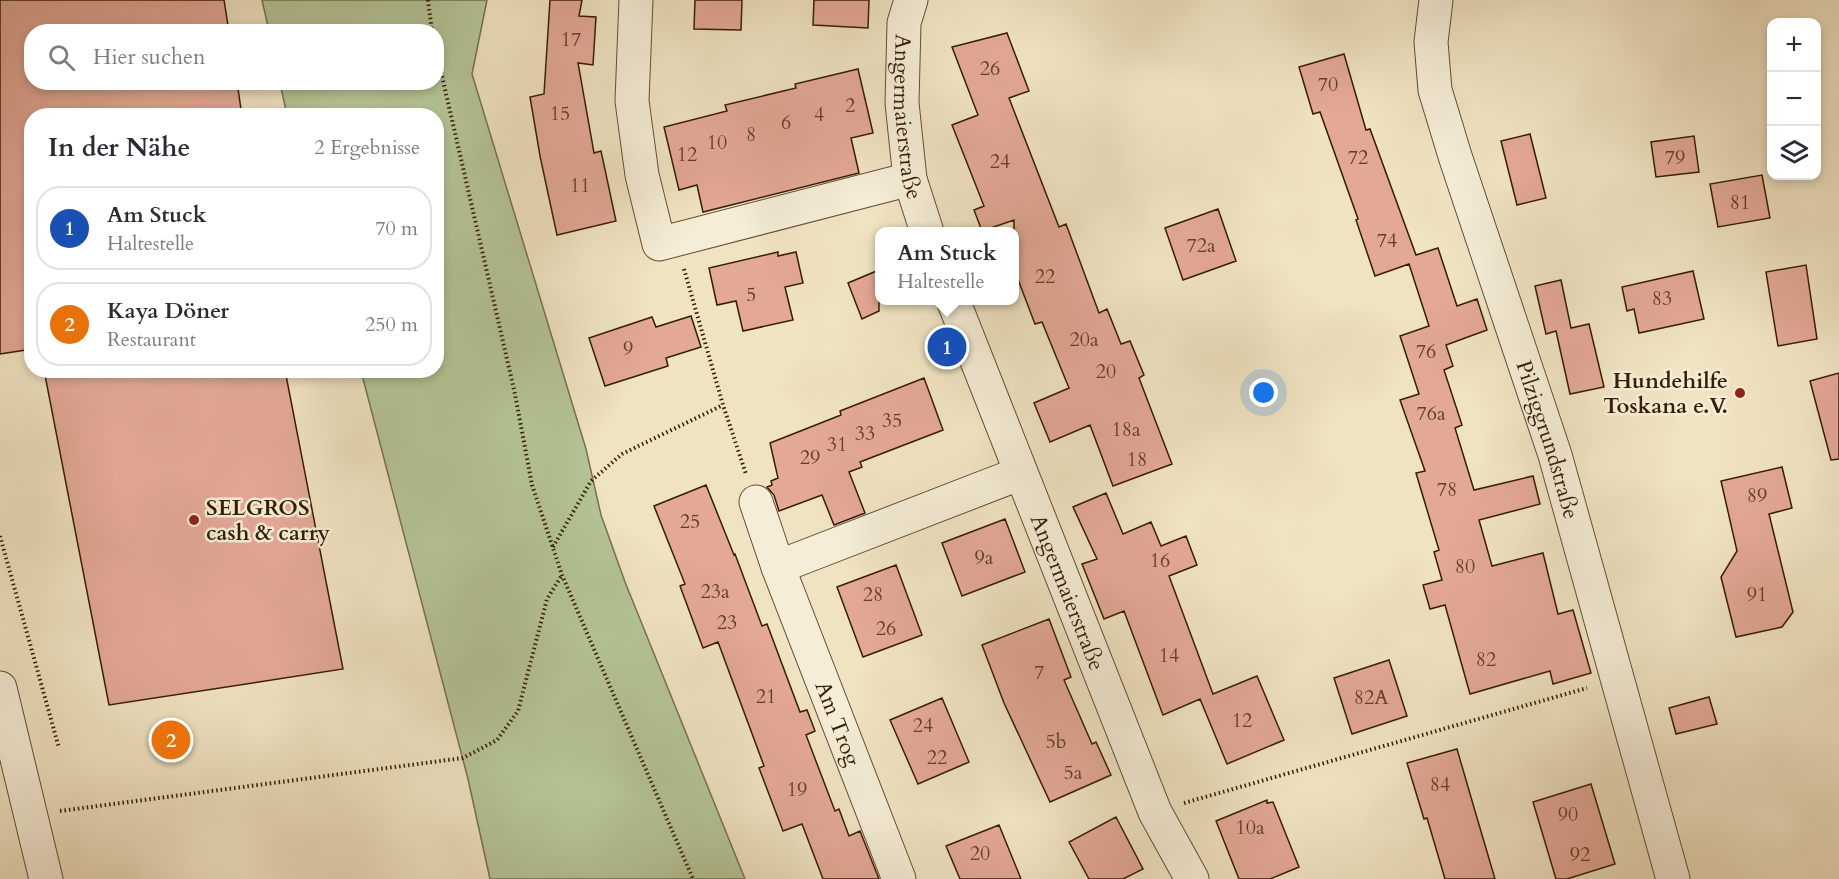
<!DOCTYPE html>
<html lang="de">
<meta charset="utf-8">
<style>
:root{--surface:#fff;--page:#f2f2f3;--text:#2b2b33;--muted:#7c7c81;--line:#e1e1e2;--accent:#8f2418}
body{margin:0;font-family:Cardo,serif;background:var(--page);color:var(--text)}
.controls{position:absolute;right:18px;top:18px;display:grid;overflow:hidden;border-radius:12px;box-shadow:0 3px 9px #0003}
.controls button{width:54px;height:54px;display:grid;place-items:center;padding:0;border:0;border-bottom:2px solid var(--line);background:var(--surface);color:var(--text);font:30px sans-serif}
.you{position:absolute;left:1264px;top:393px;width:21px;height:21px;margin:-15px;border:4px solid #fff;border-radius:50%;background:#1a73e8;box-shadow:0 0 0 9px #1a73e833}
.badge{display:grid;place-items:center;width:39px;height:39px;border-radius:50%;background:var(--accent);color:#fff;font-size:20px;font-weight:700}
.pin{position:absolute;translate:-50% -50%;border:3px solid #fff;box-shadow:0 2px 6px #0006}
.popup{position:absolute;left:875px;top:227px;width:144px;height:78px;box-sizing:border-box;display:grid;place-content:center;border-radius:12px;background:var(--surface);filter:drop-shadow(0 2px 4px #0005);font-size:20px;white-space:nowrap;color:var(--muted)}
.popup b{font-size:22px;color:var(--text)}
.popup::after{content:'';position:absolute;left:50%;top:100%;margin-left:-12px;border:12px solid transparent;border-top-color:var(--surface)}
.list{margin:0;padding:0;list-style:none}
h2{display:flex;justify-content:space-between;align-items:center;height:78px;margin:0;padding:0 24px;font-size:26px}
h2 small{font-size:20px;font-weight:400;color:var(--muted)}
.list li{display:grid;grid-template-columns:39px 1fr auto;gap:18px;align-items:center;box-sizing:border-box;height:84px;margin:0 12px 12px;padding:0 12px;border:2px solid var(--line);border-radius:24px}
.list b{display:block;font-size:22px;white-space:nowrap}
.list p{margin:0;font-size:20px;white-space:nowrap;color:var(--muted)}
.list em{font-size:20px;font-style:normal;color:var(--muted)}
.icon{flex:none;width:33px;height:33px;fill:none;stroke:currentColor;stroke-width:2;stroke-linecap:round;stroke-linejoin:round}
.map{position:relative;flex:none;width:1839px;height:879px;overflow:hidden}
.search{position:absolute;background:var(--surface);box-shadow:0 3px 9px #0003;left:24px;top:24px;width:420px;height:66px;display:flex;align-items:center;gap:15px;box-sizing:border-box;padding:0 21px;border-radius:24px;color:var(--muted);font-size:22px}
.panel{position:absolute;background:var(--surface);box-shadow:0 3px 9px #0003;left:24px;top:108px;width:420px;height:270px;border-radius:24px}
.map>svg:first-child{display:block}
.green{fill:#b5c597;stroke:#76714c;stroke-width:1.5}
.building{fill:#e3a896;stroke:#361d01;stroke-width:1.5}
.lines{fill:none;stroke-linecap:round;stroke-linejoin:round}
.minor-casing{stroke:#644e31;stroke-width:35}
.path{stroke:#361d01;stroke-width:4;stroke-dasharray:1.5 3;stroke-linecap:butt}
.minor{stroke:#f5edd7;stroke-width:33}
.poi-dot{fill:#8f2418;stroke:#f5edd7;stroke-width:2}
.labels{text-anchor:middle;stroke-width:5;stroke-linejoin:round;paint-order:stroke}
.number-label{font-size:20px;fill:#614026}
.street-label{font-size:22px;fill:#361d01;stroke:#f5edd7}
.poi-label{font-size:22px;font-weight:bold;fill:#361d01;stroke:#f5edd7;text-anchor:end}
</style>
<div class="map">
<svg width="1839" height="879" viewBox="0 0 1839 879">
<rect width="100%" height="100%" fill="#f0e3c2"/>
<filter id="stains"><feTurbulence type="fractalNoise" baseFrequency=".00333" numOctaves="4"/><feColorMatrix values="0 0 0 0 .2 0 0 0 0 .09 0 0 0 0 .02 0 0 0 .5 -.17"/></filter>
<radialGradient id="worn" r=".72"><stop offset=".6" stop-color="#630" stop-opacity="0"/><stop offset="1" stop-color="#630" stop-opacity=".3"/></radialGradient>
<path class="green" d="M262,0H487L472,74L586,449L601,515L625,582L745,879H490L468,779L361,371L436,370V116L287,115L280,83L436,82V32L269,31Z"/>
<path class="building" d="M0,0H224L229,32H32V82H237L242,116H32V349L0,354Z
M550,0H582L579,16L596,17L593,65L578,63L594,153L601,151L616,221L557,235L540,156L530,97L544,94Z
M695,0H742L741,30L694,29Z
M814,0H869L868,28L813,25Z
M1007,33L1029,91L1009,98L1059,227L1066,224L1099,313L1107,309L1121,344L1130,341L1144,375L1139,378L1172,464L1113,486L1090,425L1050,442L1034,403L1069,388L1042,322L1035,324L1014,269V220L982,231L974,210L984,206L952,125L978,115L952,47Z
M1344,54L1366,130L1370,129L1416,255L1438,248L1457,306L1477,299L1487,330L1446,345L1453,366L1444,370L1462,425L1455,428L1474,490L1533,476L1540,504L1479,520L1492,566L1543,553L1558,614L1573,610L1591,673L1553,684L1550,671L1470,694L1445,605L1430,609L1423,585L1442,580L1434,552L1439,550L1416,473L1425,471L1400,400L1419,394L1400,336L1429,326L1409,264L1375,276L1356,220L1358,219L1320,112L1313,114L1299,67Z
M858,69L873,133L851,138L859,173L703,212L697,185L679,190L664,127L727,111L725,105L796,88L795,84Z
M1530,134L1546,198L1517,205L1501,141Z
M1694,136L1699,172L1656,177L1651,142Z
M1762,175L1770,218L1718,227L1710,184Z
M1218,209L1236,261L1183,280L1165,228Z
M778,252V256L796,252L803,283L785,287L793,320L743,331L736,301L717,305L709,268Z
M1806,265L1817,339L1778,346L1766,272Z
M879,270V311L862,319L848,283Z
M1693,271L1704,319L1639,333L1634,309L1627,311L1622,287Z
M1561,280L1571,328L1589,324L1604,387L1570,394L1556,331L1546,334L1535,286Z
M691,316L701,347L666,358L668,366L605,386L589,338L652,317L656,327Z
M44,370H285L343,669L109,705Z
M1839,373V459L1831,460L1810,381Z
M924,378L943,430L860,462L862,467L849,472L865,513L834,525L822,495L779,511L774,495L767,487L772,485L771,481L778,478L770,443L841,415L840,411Z
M1782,467L1792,508L1769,514L1793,612L1782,627L1736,637L1721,577L1737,551L1721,481Z
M706,485L734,555L735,554L762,626L767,624L800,712L807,710L815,731L806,735L835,811L839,809L849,836L860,831L879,879H823L802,824L783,831L759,768L764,766L718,642L703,648L680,586L685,584L654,506Z
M1106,493L1123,534L1151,522L1161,546L1186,536L1197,565L1169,576L1213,694L1257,676L1284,740L1227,764L1200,699L1163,715L1124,611L1104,619L1082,564L1097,559L1073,507Z
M1005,519L1025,572L962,596L942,543Z
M896,565L922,635L863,657L837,587Z
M1049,619L1071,677L1064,680L1092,744L1096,742L1111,775L1050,802L1004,703L982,645Z
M1389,660L1407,716L1352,734L1334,678Z
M1709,697L1717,724L1676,734L1669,708Z
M942,698L969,762L918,784L890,720Z
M1457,749L1475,811L1495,879H1445L1427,818L1424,819L1407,763Z
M1591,784L1615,864L1567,879H1556L1533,802Z
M1267,800V803L1273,802L1299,867L1270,879H1239L1216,821Z
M1116,817L1143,869L1123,879H1089L1069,842Z
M999,825L1021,879H960L946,846Z"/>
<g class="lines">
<defs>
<g id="minor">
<path d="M636,0L632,101L642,175L659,244L910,179"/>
<path id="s1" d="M911,0L904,23L902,103L910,179L927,232"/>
<path id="s2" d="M1436,0L1431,42L1435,90L1455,156L1555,455L1673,879"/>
<path id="s3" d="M953,300L1155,812L1192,879"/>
<path id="s4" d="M756,502L778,567L899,879"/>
<path d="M778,567L1021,473"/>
<path d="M0,688L46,879"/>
</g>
</defs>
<use href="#minor" class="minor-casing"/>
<path class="path" d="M428,0L432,32
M436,50L515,394L532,485L562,575L693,879
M684,269L723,405L746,474
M0,536L59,748
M553,547L591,481L622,454L723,405
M1184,803L1587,688
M60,811L463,758L497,740L518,711L547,599L562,575"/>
<use href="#minor" class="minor"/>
</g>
<g class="poi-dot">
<circle cx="1740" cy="393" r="6"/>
<circle cx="194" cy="520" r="6"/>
</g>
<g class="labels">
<g class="number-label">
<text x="571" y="46">17</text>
<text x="990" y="75">26</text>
<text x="1328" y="91">70</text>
<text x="850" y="112">2</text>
<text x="560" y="120">15</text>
<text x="819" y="121">4</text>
<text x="786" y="129">6</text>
<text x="751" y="141">8</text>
<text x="717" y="149">10</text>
<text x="687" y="161">12</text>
<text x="1358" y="164">72</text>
<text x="1675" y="164">79</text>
<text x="1000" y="168">24</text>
<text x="580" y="192">11</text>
<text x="1740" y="209">81</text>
<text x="1387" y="247">74</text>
<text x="1201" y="252">72a</text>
<text x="1045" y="283">22</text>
<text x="751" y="301">5</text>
<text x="1662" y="305">83</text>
<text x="1084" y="346">20a</text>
<text x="628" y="355">9</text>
<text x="1426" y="358">76</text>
<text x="1106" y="378">20</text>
<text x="1431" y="420">76a</text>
<text x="892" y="427">35</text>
<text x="1126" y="436">18a</text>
<text x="865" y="440">33</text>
<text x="837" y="451">31</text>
<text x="810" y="464">29</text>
<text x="1137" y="466">18</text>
<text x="1447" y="496">78</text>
<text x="1757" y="502">89</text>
<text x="690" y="528">25</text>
<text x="984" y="564">9a</text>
<text x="1160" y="567">16</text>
<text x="1465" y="573">80</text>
<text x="715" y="598">23a</text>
<text x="873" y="601">28</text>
<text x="1757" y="601">91</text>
<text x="727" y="629">23</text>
<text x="886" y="635">26</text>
<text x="1169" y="662">14</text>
<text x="1486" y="666">82</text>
<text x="1039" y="679">7</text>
<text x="766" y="703">21</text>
<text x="1371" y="704">82A</text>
<text x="1242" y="727">12</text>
<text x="923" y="732">24</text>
<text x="1056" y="748">5b</text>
<text x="937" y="764">22</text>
<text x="1073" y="779">5a</text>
<text x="1440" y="791">84</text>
<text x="797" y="796">19</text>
<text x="1568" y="821">90</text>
<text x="1250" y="834">10a</text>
<text x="980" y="860">20</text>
<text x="1580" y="861">92</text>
</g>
<g class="street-label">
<text dy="8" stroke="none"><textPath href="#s1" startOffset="118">Angermaierstraße</textPath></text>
<text dy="8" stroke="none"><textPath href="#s2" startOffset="458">Pilziggrundstraße</textPath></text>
<text dy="8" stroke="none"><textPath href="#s3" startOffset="314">Angermaierstraße</textPath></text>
<text dy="8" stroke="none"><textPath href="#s4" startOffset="236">Am Trog</textPath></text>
</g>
<g class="poi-label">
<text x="1728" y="388">Hundehilfe<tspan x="1728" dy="25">Toskana e.V.</tspan></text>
<text x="206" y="515" text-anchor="start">SELGROS<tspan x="206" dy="25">cash &amp; carry</tspan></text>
</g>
</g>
<rect width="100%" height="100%" filter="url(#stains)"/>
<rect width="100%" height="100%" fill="url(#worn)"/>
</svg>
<div class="controls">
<button>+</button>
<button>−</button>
<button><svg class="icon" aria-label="layers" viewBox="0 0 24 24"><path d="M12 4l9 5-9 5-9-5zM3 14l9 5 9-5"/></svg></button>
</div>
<div class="you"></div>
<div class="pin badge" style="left:947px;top:347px;background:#1a4fb4">1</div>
<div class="popup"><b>Am Stuck</b>Haltestelle</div>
<div class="pin badge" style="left:171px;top:740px;background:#e8710a">2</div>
<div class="search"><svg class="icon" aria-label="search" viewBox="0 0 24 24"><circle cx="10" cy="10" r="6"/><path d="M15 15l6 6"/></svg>Hier suchen</div>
<section class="panel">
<h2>In der Nähe<small>2 Ergebnisse</small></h2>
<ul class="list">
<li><span class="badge" style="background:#1a4fb4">1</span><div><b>Am Stuck</b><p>Haltestelle</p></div><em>70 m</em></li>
<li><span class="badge" style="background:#e8710a">2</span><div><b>Kaya Döner</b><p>Restaurant</p></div><em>250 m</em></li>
</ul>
</section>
</div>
